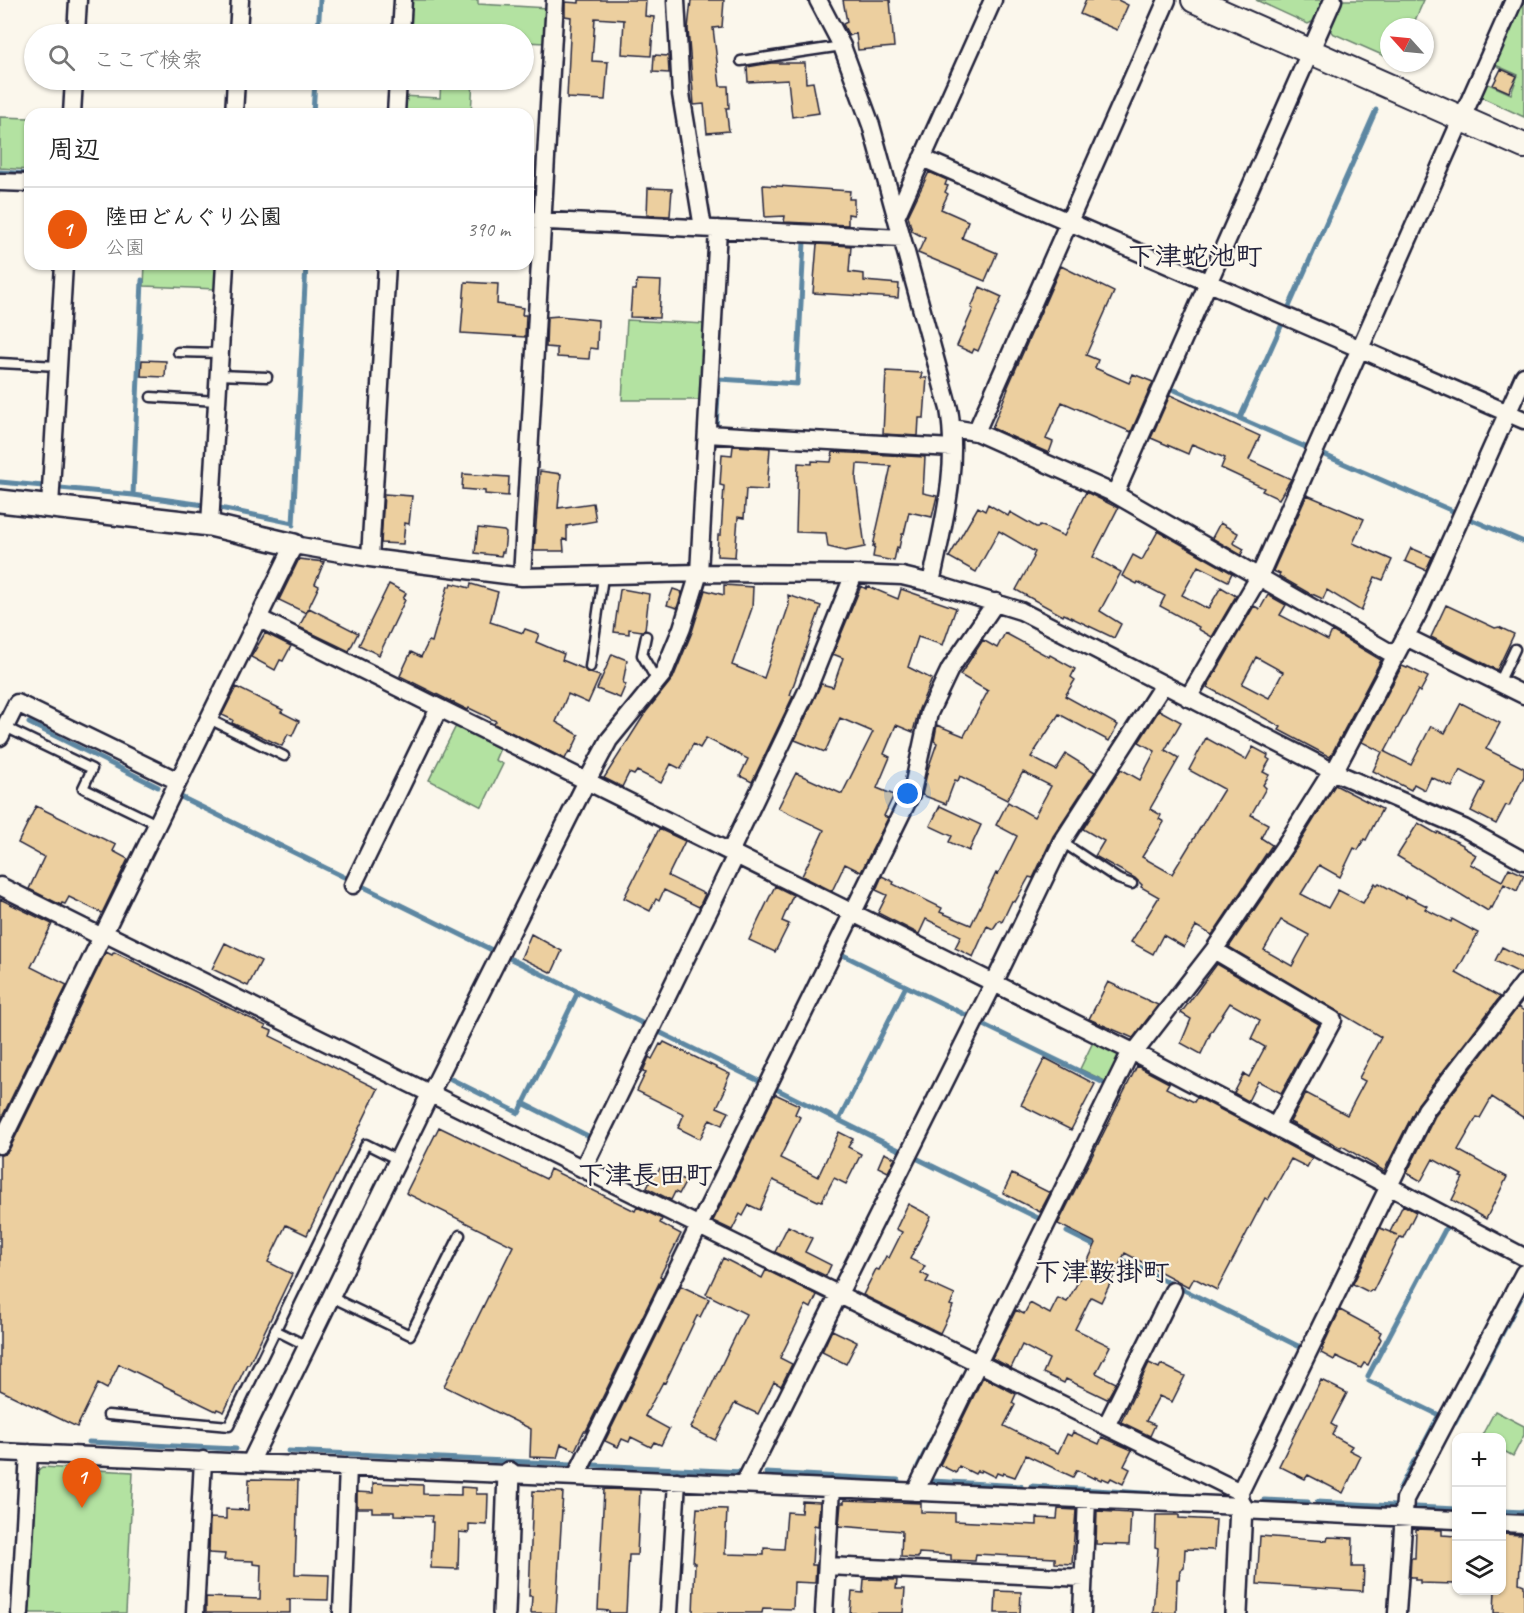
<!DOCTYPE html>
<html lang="ja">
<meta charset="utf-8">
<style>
:root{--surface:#fff;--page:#f6f6f6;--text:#222;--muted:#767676;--line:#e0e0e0;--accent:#ea580c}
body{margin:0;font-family:Caveat,"Klee One",sans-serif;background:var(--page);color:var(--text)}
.controls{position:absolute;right:18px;bottom:18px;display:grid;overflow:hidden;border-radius:12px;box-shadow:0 2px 4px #0004}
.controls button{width:54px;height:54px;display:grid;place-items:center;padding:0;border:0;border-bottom:2px solid var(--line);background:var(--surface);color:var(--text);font:30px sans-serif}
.compass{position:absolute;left:1380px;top:18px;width:54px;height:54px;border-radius:50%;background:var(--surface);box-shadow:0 2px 4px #0004;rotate:297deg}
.you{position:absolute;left:908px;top:794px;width:21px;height:21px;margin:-15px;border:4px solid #fff;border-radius:50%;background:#1a73e8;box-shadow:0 0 0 9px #1a73e833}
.badge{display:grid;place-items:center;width:39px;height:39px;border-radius:50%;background:var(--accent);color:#fff;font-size:20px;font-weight:700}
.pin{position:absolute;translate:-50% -50px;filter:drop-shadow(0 2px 3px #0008)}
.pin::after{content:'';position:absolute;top:32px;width:21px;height:18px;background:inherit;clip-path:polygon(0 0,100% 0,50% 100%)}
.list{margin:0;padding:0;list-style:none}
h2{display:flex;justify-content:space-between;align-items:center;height:78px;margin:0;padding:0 24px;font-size:26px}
h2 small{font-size:20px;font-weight:400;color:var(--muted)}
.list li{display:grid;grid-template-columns:39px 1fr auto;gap:18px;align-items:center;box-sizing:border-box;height:84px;padding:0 24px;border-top:2px solid var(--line)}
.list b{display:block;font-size:22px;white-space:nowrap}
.list p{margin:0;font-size:20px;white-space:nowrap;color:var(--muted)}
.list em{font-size:20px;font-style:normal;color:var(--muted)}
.icon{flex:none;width:33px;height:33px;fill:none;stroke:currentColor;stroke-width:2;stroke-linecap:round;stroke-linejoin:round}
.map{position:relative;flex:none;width:1524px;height:1613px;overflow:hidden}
.search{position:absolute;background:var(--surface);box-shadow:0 2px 4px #0004;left:24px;top:24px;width:510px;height:66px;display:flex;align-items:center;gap:15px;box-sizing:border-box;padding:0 21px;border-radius:33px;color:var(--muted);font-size:22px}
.panel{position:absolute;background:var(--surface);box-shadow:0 2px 4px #0004;left:24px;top:108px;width:510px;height:162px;border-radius:18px}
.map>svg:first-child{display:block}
.green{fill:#b3e2a1;stroke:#6a826e;stroke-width:1.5}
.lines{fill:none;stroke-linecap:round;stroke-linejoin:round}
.stream{stroke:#5d87a2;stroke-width:5}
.building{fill:#eccf9f;stroke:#22223b;stroke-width:1.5;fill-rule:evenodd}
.service-casing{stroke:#22223b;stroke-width:13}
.minor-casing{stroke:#22223b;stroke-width:21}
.tertiary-casing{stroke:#22223b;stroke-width:26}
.secondary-casing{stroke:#22223b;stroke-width:28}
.service{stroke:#fbf7ec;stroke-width:8}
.minor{stroke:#fbf7ec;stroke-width:16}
.tertiary{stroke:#fbf7ec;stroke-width:21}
.secondary{stroke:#fbf7ec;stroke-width:24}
.labels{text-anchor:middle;stroke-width:4.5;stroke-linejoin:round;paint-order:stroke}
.quarter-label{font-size:27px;font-weight:bold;fill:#22223b;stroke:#fbf7ec}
</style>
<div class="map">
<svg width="1524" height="1613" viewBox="0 0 1524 1613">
<rect width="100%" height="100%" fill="#fbf7ec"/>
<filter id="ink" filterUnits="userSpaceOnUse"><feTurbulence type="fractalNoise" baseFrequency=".0167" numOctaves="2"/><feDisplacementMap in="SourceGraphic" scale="12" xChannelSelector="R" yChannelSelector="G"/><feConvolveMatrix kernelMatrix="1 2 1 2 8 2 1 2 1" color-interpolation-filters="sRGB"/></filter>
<g filter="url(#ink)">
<path class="green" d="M407,0H478V4L548,8L546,43L524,42V34H405Z
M1256,0H1325L1316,20L1308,24Z
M1339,0H1424L1412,27H1389V58L1332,33L1328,25Z
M1521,0H1524V117L1483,98L1480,91L1484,82L1511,94L1518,75L1493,64Z
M441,80H473L471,114L401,112L402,96L440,98Z
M0,117L30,118V170L0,168Z
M145,264H217L216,289L144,286Z
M627,320L706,324L702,400H622Z
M457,724L501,746L495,760L503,764L482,807L429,780Z
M1095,1038L1119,1050L1121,1059L1109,1083L1080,1069Z
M1495,1411L1524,1426V1435L1513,1456L1502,1450V1438L1481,1437Z
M42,1467L133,1472L126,1613H29L36,1472Z"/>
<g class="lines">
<path class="stream" d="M318,34L320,0
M313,114L315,80
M0,172L30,174
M1288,309L1376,110
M1170,388L1310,449
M1240,418L1282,324
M716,427L719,379L797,384L804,242
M1322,454L1455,512
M0,482L43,486
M60,488L133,495L204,505
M133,495L142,280
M220,508L293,523
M1470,519L1524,542
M293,525L306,264
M29,723L158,787
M177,795L348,879
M360,885L494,951
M511,959L646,1025
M906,986L970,1017
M982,1024L1106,1084
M657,1031L763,1083
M451,1079L519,1113L578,992
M774,1088L903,1152
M523,1103L590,1137
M839,1120L906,986L841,954
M916,1158L1040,1219
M1067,1232L1101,1249
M1117,1257L1298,1346
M1368,1376L1448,1224
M1369,1381L1439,1415L1419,1453
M1455,1423L1524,1292
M89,1442L236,1449
M288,1451L572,1464
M593,1465L743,1472
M918,1466L931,1440
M766,1473L898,1480
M932,1481L1021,1486
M1031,1486L1191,1496
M1399,1490L1415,1459
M1264,1500L1308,1502
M1317,1502L1394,1506
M1416,1507L1456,1509
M1502,1511L1524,1512"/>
</g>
<path class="building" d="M579,0H646L645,16L654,17L651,56L622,54L624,20L595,18L592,61L608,62L605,100L567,98L571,17L565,16V2L579,3Z
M691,0H724L722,27L713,28L720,86H728L729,108H726L729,131L707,133L704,104L694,105L688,29Z
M843,0H890L894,47L858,50L856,33L849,36L843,24L847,22Z
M1086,0H1118L1128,5L1117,30L1080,14Z
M654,55L668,56L669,73L653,72Z
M771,63H805L806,83L813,82L819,113L792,117L788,80L748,82L747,67Z
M1501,69L1517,76L1509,92L1493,85Z
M929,172L947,180L945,185L948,186L945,192L948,194L941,209L968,221L962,238L997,253L985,281L918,253L925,238L912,231L908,216Z
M763,185L850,191L849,199H854V215L848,214V225L784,222L785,216L765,217Z
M648,188L672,189L670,216L647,215Z
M817,244L851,246L849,272L864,274V281L899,284L898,298L813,293Z
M1061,266L1114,292L1086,355L1098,360L1095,368L1129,383L1133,374L1153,382L1131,432L1062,402L1046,439L1053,442L1049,453L992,428L1008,389H1007Z
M637,280L661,281L659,318L630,317L632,290H636Z
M465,282L498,284L497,304L523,308L522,315H526L525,337L461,333Z
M980,287L1002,297L978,351L974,349L972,353L957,346L973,309L971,308Z
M559,316L598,320L597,349L590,348L589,359L557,357V348L546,347L547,317Z
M142,360L166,361L165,377L141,376Z
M886,371L922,373L921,378H927L924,418H919L918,436L883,434Z
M1170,395L1260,436L1249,460L1291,479L1279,499L1262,491L1264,488L1221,468L1225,458L1192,444L1188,454L1151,438Z
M733,446L770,448L767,490L746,489L744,518L738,517L735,557L717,556L718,535H721L724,486L720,485L722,454L732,455Z
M833,452L925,457L923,493L937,496L932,517L909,512L904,534H902L899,548L897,547L894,561L873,557L875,545L873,546L891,466L857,464L856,479L865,547L845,551L837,549L828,547L826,533L796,532L798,463L812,464V461L831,462Z
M540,471L561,474L558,508L593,503L596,521L567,526V540L563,539L564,551H534Z
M463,474L509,477L508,496L485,494V491L462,489Z
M1086,492L1118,508L1093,557L1121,572L1100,611L1121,624L1114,638L1064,614L1063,616L1016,590L1034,557L1033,556L1035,552L999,531L976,572L949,557L978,507L985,511L988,504L1008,516L1010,512L1036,527H1039L1040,525L1064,536Z
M384,494L412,496L409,524L405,523L403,544L381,543Z
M1307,495L1364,519L1353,543L1392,560L1383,580L1375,577L1361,611L1327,590L1323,599L1312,594V595L1279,576L1280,574L1273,571Z
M1220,523L1238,533L1233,543L1244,549L1241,555L1212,538Z
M478,528L504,531L506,533L504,552H502L501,556L475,553Z
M1158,531L1232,573L1228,581L1198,566L1182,595L1208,609L1221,587L1236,596L1212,637L1198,629L1199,627L1160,606L1165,596L1138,582L1137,584L1122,576L1133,555L1142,560Z
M1411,548L1432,557L1426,570L1405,561Z
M299,559L324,562L315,584L319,586L306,613L279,600Z
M451,583L470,588L471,584L498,592L490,622L523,633L525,629L539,634L536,642L564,654L562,660L584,669L587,672L600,676L588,703L568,694L556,722L579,735L571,752L569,751L565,759L494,724L496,721L469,708L468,710L400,676L411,652L421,657L429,641L432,642L448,586L450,587Z
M389,584L406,593L403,599L405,600L379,655L359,645Z
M724,585L753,587L752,608L732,665L764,678L789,605L788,595L821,606L790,695L793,696L752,782L740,776L748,759L706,738L700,748L693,744L681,769L671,764L661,783L637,771L634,775L629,773L622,787L604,778L646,712L673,678L692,632L705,590L724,595Z
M861,586L866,589L867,586L898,599L901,589L956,608L943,645L918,637L908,667L932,679L919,709L913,732L896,725L884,754L890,757L877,788L894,795L884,816L888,818L861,872L845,864L832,891L802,876L824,830L778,808L796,773L842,794L873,732L840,718L825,752L795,740L821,684L833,687L843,658L833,654Z
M622,589L649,594L645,630L642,631L629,629V634L614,632L620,590Z
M673,589L682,592L677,608L667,605Z
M1268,595L1286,605L1280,615L1328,640L1332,631L1381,660L1330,757L1279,730L1281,727L1207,687L1254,606L1260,609ZM1256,657L1283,672L1269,698L1242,684Z
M1446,605L1495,628L1499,627L1514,634L1497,670L1431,637Z
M309,608L358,633L349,651L299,627Z
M265,633L291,646L283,661L280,660L275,670L251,657Z
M1005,633L1049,657L1050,655L1075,669L1071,677L1075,680L1065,696L1118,725L1109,741L1059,714L1031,757L1056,770L1066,754L1095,772L1053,836L1033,878L1029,877L1015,902L1012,901L1002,922L999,920L993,929L987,926L973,957L955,948L961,936L926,919L919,934L878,913L887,895L876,890L882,876L894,882L893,884L942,908L940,912L971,925L996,873L998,874L1017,836L996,825L1008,802L1034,817L1051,786L1023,772L1007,800L960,776L958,781L955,780L946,804L922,795L928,769L937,743L934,741L937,725L964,736L988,691L960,675L983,640L997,648Z
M612,654L627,660L623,683L626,684L620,698L597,689Z
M1402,666L1407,668L1408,667L1428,677L1420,692L1418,690L1385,752L1411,765L1431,726L1445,733L1461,703L1500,723L1486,749L1524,768V776L1509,806L1506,805L1496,824L1471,811L1485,783L1460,770L1452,787L1431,777L1425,790L1414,784L1411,790L1373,771L1382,752L1362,742Z
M236,687L283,710L281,712L299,721L292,736L288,734L282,746L232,723L233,720L222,715Z
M1159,710L1181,722L1165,750L1179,758L1150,809L1161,815L1159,819L1164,822L1142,857L1172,874L1224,789L1189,770L1206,738L1246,760L1253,747L1268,755L1267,758L1270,760L1263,772L1269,775L1263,785L1266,788L1251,815L1268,824L1261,838L1272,845L1212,935L1196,926L1184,947L1163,935L1153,954L1131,942L1159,897L1141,887L1142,885L1135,878L1095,856L1104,841L1083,829L1121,769L1140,780L1155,751L1139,742Z
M1335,785L1382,809L1366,840L1364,839L1358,850L1354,848L1340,877L1319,865L1301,894L1328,908L1338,890L1363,903L1375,883L1377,885L1379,883L1406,898L1407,896L1427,906L1425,909L1451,922L1452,919L1478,933L1456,973L1500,997L1418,1104L1384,1171L1342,1146L1341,1148L1323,1138L1322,1139L1290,1122L1306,1093L1347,1115L1365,1081L1359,1078L1381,1037L1229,947L1297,847ZM1281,920L1309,935L1292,966L1264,950Z
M36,806L116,845L113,851L128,859L102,913L69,897L65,904L62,903L61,905L29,889L44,857L18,843Z
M940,806L981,825L969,851L949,842L952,836L930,826Z
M1418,823L1437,834L1438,832L1463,845V847L1476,855L1470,864L1502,881L1509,868L1524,875L1517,891L1504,884L1492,908L1490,907L1488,911L1397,856Z
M659,829L685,841L668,876L705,894L699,907L664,890L659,901L656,899L650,911L624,898Z
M775,886L793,895L782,921L789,924L775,952L749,940Z
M0,899L52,924L31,967L67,985L0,1121Z
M531,934L562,951L552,973L521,958Z
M225,943L261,961L248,986L212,969Z
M1502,947L1524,958V973H1520L1495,961Z
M106,952L112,955L114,952L266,1026L265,1028L272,1031L270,1036L378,1089L307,1235L286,1225L268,1262L292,1274L249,1364H247L224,1412L217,1409L216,1411L119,1364L107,1389L98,1384L77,1427L0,1390V1155L5,1154L9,1150Z
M1217,964L1319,1024L1281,1093L1258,1081L1248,1101L1234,1093L1244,1074L1249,1077L1265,1047L1251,1039L1260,1020L1230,1003L1209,1035H1210L1201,1054L1181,1043L1191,1019L1181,1013Z
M1108,982L1158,1005L1133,1038L1089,1019Z
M1518,1007L1524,1011V1118L1492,1097L1480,1118L1477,1117L1458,1150L1507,1177L1486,1219L1452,1200L1463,1178L1460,1177L1462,1175L1433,1159L1421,1181L1407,1173L1435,1116Z
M664,1042L730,1074L724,1087L726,1088L717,1107L729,1112L722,1125L710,1119L700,1139L678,1128L684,1114L637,1091L646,1072L643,1071L649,1057L652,1059L660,1044L662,1045Z
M1045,1058L1095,1084L1071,1130L1021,1105Z
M1137,1066L1169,1083L1166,1088L1194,1102L1197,1097L1312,1158L1307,1167L1291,1159L1268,1200L1265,1198L1217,1290L1194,1278L1189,1287L1125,1253L1101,1302L1091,1297L1075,1329L1110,1346L1096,1373L1116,1383L1107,1399L1066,1379L1064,1383L1043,1373L1049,1359L1022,1345L1011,1368L992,1358L1016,1310L1024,1314L1030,1303L1050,1314L1058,1298L1067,1302L1078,1282L1096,1243L1058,1224Z
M775,1094L799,1105L795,1114L800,1117L780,1158L818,1177L839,1132L853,1139L848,1147L861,1154L846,1184L834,1178L822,1201L819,1200L818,1201L773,1180L760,1210L749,1205L743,1216L740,1214L732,1230L713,1221Z
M439,1127L546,1179L550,1169L635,1211L637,1207L662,1219L660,1223L681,1234L660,1276L662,1277L586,1431H584L575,1450L561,1444L557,1458L530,1457L531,1429L444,1386L513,1246L406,1193Z
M884,1153L895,1158L888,1172L878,1167Z
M660,1168L686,1181L679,1194L675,1192L671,1200L647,1188L654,1172L657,1174Z
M1012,1174L1048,1192L1051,1191L1040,1212L1003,1193Z
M908,1204L931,1216L910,1259L925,1266L921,1273L929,1277L926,1282L955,1295L950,1305L953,1306L940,1333L863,1295L876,1269L879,1270L886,1256L889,1258L902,1232L896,1229Z
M1403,1205L1416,1212L1403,1238L1400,1237L1373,1291L1371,1290L1369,1292L1353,1284L1380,1228L1397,1235L1390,1232Z
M788,1226L812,1238L805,1252L831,1265L826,1276L775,1252Z
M723,1258L762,1278L766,1270L817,1295L811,1308L806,1305L780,1358L792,1364L781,1386L774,1382L758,1414L735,1403L715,1440L691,1428L746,1314L706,1294Z
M681,1286L709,1299L700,1317L697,1316L665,1383L663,1382L645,1416L669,1429L661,1445L654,1442L651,1447L631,1437L629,1442L622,1439L618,1447L605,1441Z
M1340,1310L1381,1332L1379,1336L1381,1339L1368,1365L1364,1363L1361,1368L1336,1356L1334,1360L1321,1353L1323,1349L1322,1348Z
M832,1330L857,1342L846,1364L822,1352Z
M1149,1363L1159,1368L1161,1364L1185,1376L1172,1402L1159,1396L1146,1421L1155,1425L1150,1436L1121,1422Z
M983,1377L1016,1394L1012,1403L1015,1405L1004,1426L1058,1453L1067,1434L1071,1436L1073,1432L1099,1444L1102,1437L1132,1450L1124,1466L1130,1469L1123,1484L1111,1478L1109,1481L1102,1478L1101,1480L1095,1477V1479L1077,1470L1073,1477L1026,1455L1015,1477L1003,1473L1002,1475L997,1473L995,1477L981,1470L980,1472L977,1471L975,1474L959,1466L956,1473L940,1465Z
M1321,1380L1347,1393L1331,1424L1336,1427L1332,1435L1352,1446L1349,1450L1361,1456L1343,1493L1308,1475L1305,1479L1279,1466Z
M249,1479L298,1480L295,1574L329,1575L328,1600L287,1599V1600H290V1613H206V1597L260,1599L261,1565L253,1564V1561L224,1560L225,1554L209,1553L210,1518L226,1519V1509L248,1510Z
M373,1483L423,1485V1494L461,1495V1487L476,1488V1494H488L487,1525L469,1524V1533L459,1532L458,1569L431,1568L433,1522H431L432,1516L394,1515V1512H372V1508H357V1492L373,1493Z
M604,1489L640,1490L637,1555H629L626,1613H609V1611L598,1610Z
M533,1491L563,1492L556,1613H531L532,1596H529Z
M844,1500L921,1503V1512L955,1513V1521L1037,1525V1518L1057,1519L1058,1509L1076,1510L1072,1564L1055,1563V1558L976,1554L975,1561L951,1560V1555L919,1553L918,1558L901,1557L902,1531L839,1526L841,1503H844Z
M802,1501L820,1502L818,1526L814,1525L812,1565H816L815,1583L794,1582L793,1609L763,1608L762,1613H693L695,1563H693L697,1508L727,1509L725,1554L764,1555V1548L784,1549L787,1512L801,1513Z
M1097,1511L1131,1513L1129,1545L1096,1544Z
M1156,1515H1179V1518L1216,1520L1214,1550L1185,1549L1184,1568L1180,1571L1179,1579H1177L1176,1613H1153L1158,1548L1155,1547Z
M1416,1529L1442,1530V1535L1456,1536V1584L1420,1583V1580H1415V1577H1410L1411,1558H1415Z
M1502,1534L1522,1535L1519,1583L1524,1585V1613H1494L1495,1590H1502Z
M1260,1536L1327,1541L1328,1537L1353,1538L1352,1567H1364L1363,1591L1257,1584Z
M864,1579L897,1580L896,1589H905L903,1613H850L852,1592L863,1593Z
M996,1591L1021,1592L1020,1613H995Z"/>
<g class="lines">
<defs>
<path id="service" d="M741,61L842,46
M178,352L220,353
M0,363L58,366
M219,375L267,377
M151,397L217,401
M646,636L642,655L657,681
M590,667L603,577
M1499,683L1515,649
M209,719L284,756
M5,727L92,769L83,788L157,824
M1062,842L1118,879L1132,884
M331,1297L410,1335L460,1235
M275,1330L307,1346
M108,1415L229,1426L366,1144L398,1160"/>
<path id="minor" d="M676,0L681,94L703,228
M818,0L842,46L871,125L949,409C959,468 943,525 931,583
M76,34L78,0
M238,34L240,0
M401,34L403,0
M72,114L74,80
M234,114L236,80
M396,114L398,80
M922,158L1524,420
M0,182L30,183
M896,217L993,0
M528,220L902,238
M952,428L976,432L1115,494L1333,0
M976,432L1167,0
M707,434L952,448
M1115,494L1396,656
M50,506L64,264
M210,525L225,264
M370,558L387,264
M522,577L555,0
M258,618L1131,1051L1524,1257
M1406,637L1524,695
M1188,698L1259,577L1514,0
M0,737L17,703L178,781
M1334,772L1418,613L1524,376
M730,852L807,691L854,574
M353,885L439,708
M0,886L102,937
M104,933L1240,1492
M1214,950L1333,1020L1275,1127
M1134,1053L1214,950L1288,841L1332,771
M0,1145L294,545L370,558L522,577L699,573L854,574L902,576L931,583L1021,611L1334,772L1464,828L1524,861
M583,1169L736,855
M1106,1426L1173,1291
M0,1452L1241,1506L1240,1492L1426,1110L1524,983
M250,1463L430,1094L587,781L609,740L663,674L682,628L699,573L718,229
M576,1476L912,792L929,713L950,669L996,602
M744,1484L994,983L1062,842L1163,685
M915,1492L1131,1051
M1241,1510L1456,1520
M1502,1523L1524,1524
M827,1566L1084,1578
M20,1613L29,1453
M195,1613L203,1460
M342,1613L348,1467
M669,1613L677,1481
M824,1613L831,1488
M1082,1613L1087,1499
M1397,1613L1405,1499L1524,1273"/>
<path id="tertiary" d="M0,501L210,525L294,545
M504,1613L509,1473
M1236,1613L1241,1506"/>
<path id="secondary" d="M1194,0L1524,146"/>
</defs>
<use href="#service" class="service-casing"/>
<use href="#minor" class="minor-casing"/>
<use href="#tertiary" class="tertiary-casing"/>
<use href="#secondary" class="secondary-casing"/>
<use href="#service" class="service"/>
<use href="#minor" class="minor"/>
<use href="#tertiary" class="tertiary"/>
<use href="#secondary" class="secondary"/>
</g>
</g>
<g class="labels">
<g class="quarter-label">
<text x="1195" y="265">下津蛇池町</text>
<text x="645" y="1184">下津長田町</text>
<text x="1102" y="1281">下津鞍掛町</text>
</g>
</g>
</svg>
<div class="controls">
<button>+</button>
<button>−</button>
<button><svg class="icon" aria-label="layers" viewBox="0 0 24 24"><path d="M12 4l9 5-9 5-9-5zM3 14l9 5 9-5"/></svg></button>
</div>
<svg class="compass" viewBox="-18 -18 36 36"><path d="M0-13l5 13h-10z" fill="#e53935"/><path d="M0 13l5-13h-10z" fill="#767676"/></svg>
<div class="you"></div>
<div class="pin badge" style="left:82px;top:1508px">1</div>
<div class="search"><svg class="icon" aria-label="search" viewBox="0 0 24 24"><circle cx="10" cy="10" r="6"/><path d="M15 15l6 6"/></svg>ここで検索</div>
<section class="panel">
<h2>周辺<small></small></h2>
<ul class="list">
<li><span class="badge">1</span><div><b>陸田どんぐり公園</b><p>公園</p></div><em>390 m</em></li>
</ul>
</section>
</div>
